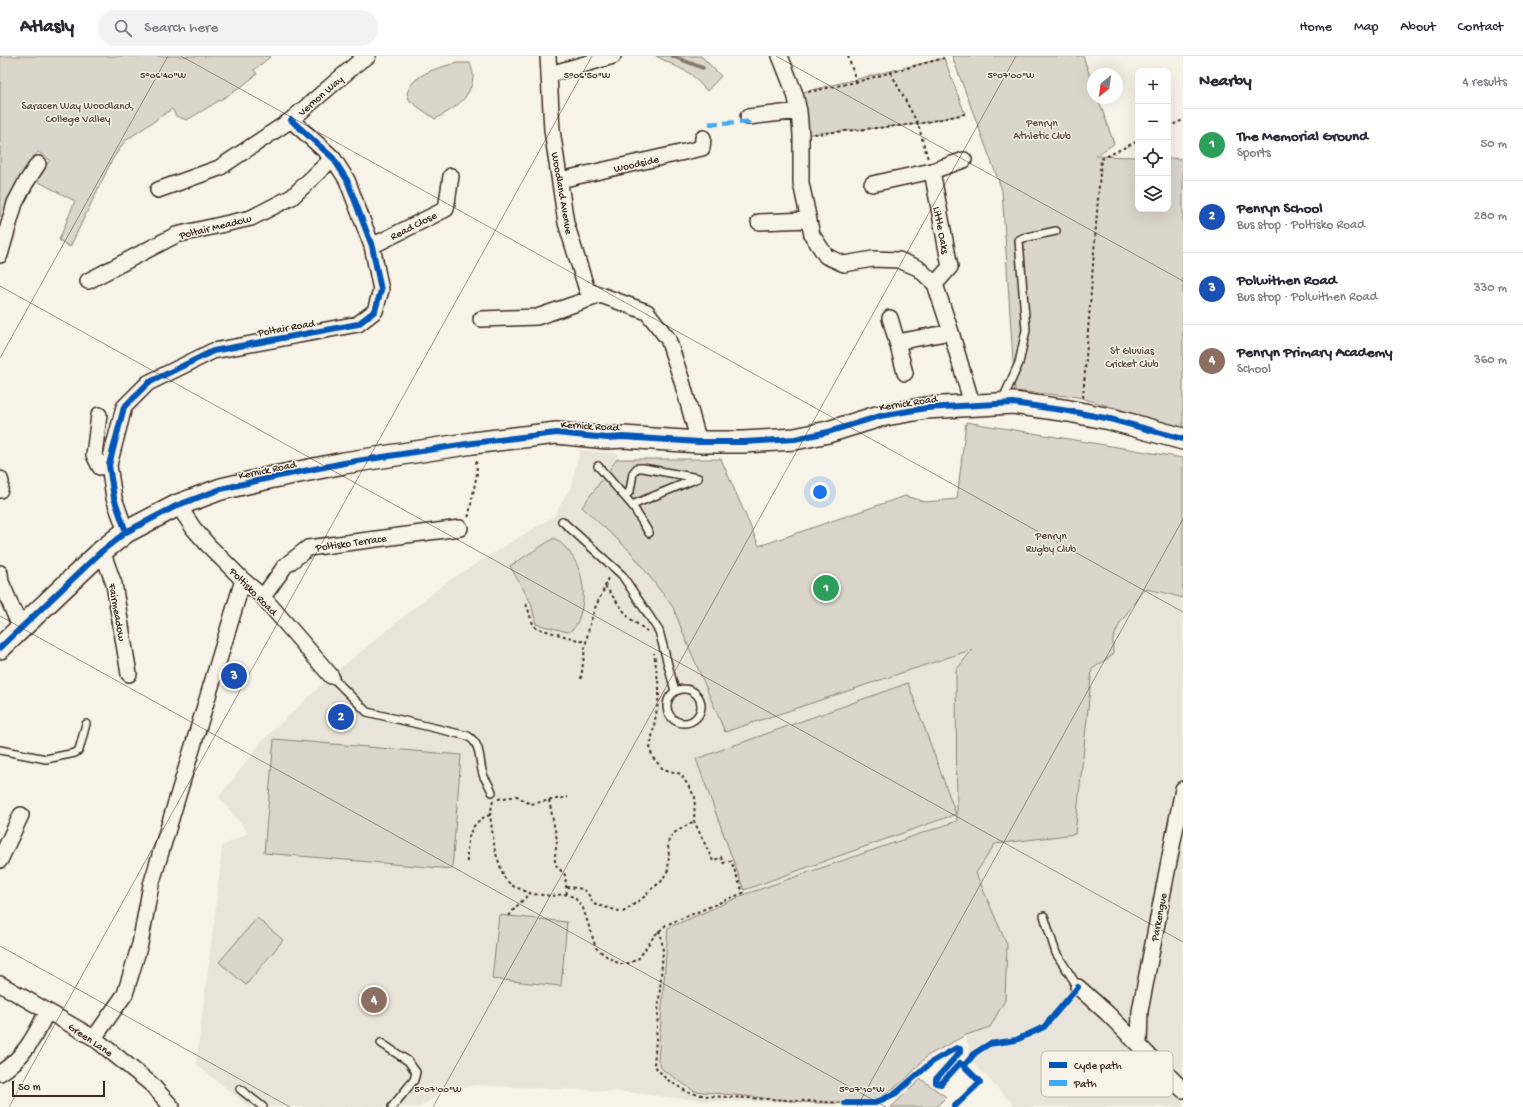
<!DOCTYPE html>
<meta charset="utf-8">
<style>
:root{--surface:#fff;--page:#f2f2f3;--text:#2b2b33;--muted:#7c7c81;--line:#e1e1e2;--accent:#d1495b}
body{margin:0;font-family:"Gochi Hand",sans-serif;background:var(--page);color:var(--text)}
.controls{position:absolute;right:12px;top:12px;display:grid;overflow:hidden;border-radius:8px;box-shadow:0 4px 16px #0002}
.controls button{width:36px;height:36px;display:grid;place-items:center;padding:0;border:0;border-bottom:1px solid var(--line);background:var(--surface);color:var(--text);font:20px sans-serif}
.compass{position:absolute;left:1087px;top:12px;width:36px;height:36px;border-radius:50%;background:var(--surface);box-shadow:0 4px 16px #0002;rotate:209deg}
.scale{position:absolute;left:12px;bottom:10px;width:93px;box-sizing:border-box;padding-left:4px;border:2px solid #3b2a1e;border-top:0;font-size:11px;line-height:14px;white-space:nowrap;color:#3b2a1e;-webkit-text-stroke:3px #f7f3e8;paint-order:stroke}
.you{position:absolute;left:820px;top:436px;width:14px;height:14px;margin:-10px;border:3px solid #fff;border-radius:50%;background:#1a73e8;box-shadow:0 0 0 6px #1a73e833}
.badge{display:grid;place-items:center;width:26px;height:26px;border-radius:50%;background:var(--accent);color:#fff;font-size:13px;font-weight:700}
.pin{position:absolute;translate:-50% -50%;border:2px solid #fff;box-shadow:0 1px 4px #0006}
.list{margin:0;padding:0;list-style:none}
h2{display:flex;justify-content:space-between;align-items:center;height:52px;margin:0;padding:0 16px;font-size:17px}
h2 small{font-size:13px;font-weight:400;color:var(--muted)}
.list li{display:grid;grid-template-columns:26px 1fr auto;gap:12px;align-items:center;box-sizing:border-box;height:72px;padding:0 16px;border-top:1px solid var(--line)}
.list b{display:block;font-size:15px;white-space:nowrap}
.list p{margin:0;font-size:13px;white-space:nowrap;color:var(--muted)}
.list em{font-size:13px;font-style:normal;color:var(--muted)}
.icon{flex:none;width:22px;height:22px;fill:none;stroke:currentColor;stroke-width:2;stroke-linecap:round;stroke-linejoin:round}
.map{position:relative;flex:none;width:1183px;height:1051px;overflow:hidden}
header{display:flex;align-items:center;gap:24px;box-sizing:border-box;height:56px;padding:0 20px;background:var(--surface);border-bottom:1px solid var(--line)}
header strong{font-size:19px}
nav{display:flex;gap:22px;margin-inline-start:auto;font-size:14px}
.search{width:280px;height:36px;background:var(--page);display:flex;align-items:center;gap:10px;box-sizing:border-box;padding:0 14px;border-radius:22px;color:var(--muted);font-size:15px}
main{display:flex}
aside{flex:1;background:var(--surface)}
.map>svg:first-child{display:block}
.built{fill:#e9e4d9}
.green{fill:#dbd6cb;stroke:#8b8074}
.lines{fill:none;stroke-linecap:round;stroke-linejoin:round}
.stream{stroke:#84786c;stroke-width:3.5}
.lane-casing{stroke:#3b2a1e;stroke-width:10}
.street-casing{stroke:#3b2a1e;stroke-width:18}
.secondary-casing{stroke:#3b2a1e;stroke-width:24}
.path{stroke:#3b2a1e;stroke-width:2;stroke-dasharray:3 3;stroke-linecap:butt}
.lane{stroke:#f7f3e8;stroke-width:7}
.street{stroke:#f7f3e8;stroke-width:15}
.secondary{stroke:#f7f3e8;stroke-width:21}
.quiet{stroke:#3fa9f5;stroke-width:5;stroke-dasharray:10 5;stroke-linecap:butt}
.cycleway-casing{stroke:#f7f3e8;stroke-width:8}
.cycleway{stroke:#0057b8;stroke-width:6}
.ticks{fill:none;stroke:#3b2a1e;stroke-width:1;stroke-opacity:0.45}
.labels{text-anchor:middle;stroke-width:3;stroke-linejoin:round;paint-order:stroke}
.street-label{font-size:11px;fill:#3b2a1e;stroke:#f7f3e8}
.park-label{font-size:11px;fill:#5b4c41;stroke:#f7f3e8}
.key{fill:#f7f3e8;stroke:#bfb7ab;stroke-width:1}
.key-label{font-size:11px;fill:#3b2a1e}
.ticks-label{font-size:10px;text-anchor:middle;fill:#3b2a1e;stroke:#f7f3e8;stroke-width:3;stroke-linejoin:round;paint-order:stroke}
</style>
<header>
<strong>Atlasly</strong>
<div class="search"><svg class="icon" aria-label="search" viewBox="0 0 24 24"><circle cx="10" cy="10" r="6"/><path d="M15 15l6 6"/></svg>Search here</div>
<nav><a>Home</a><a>Map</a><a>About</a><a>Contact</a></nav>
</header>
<main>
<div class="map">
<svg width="1183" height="1051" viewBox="0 0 1183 1051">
<rect width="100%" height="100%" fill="#f7f3e8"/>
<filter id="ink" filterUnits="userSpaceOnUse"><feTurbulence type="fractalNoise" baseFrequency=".025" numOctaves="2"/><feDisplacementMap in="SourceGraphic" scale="8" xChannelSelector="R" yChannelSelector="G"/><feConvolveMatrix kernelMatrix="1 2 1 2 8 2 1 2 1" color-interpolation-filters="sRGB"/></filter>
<g filter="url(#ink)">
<path class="built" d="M580,394L619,398L582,452L630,495L673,551L685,583L725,676L974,592L1113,599V583L1120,567L1144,533L1183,542V1051H1015L973,1006L965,979L927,1000L905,1024L878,1043L842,1047L703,1045L624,1036L475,1029L441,1036L420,1051H249L196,1008L218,833L222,790L248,777L219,741L262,685L331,620L445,527L554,460L571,430Z"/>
<path class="green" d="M0,0H271L254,14L257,18L240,32L187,64L176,60L172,53L125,85L112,104L70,191L59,184L75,145L35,124L50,104L38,96C22,115 12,137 3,161L0,160Z
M656,0H701L721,20L707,35L691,18Z
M952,0H1083L1093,28V42H1098L1114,88L1095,100L1138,101V153H1168V102L1183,103V372L1078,341L1015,335L1002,134Z
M944,2L965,58L918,68L801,79L795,38Z
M458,7H470C471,11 474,18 473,22C470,44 452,54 435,63L410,45L407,38C408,35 409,31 411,29C420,16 443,10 458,7Z
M966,366L1183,402V542L1162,536L1144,533L1120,567L1113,583V599L1092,613L1075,778L995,788L976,817L1007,889L1005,944L990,971L966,979L927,1000L905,1024L878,1043L843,1047H813L694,1035L662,1013L658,1004L668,872L746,838L957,765L956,614L973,593L725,676L685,582L673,551L630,495L582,451L617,403H721L759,490L905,440L926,446L957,443Z
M554,482C579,498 589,531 580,559C577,567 576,573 568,576L536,568L531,547L510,510Z
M908,627L956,758L744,834L696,703Z
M274,683L461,699L452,813L264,797Z
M499,859L567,866L561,930L492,923Z
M257,862L283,884L246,929L219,906Z
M921,1023L946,1041L936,1051H891Z"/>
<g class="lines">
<path class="stream" d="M672,0L703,12"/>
<defs>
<path id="lane" d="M1002,345L1019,307L1026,274L1019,184L1023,182L1056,175
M598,410L632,449L698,422L643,412H637L633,417L630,435L625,440
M632,449L649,477
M562,465L622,519L659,575L675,635
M331,620L367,656L468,680C483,689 478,707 484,721C487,726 490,730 492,736
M667 650a17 17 0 1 1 34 0a17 17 0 1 1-34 0Z
M0,694L46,703L75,697L79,694L86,668
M1044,860L1056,897L1078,931
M381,987L408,1005L416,1016L414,1024L392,1051
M240,1033L263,1051"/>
<path id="street" d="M548,0L552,74L566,167L587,234L647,256L668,283L681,322L699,386
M780,0L795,38L799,55L801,79V127L812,179L826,200L844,208L873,203L899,204L918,212L935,228L951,276L972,348
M550,18L613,0
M748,61L799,55
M932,115L964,104
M560,124L702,92L703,82
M872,128L932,115L950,211L935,228
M158,134L219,112L291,64L361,4L368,0
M759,166L808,164
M372,190L446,153L451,120
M0,199L15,147L25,128L38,108
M88,225L176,179L251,162L292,141L333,102
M890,262L897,286L951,276
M481,263L537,261L601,239
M897,286L905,317
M99,359L94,399L100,411L109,409
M0,423L1,426L0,434
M178,449L194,473L208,489L243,524L263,541L331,620
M126,476L114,442L109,409L124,351L148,327L213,295L358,268L375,255L381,234L372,190L347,124L333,102L291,64
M102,495L114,528L129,618
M0,517L1,526L21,573
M263,541L285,510L308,492L460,472
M0,804L21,759
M0,928L94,982L151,1028L172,1051
M1078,931L1107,957L1183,1034
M94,982L125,938L140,888L151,829L243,524
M1139,990L1140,955L1183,733
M0,1017C23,1003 36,979 47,955"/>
<path id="secondary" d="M0,592L102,495L126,476L178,449L221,433L269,422L344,407L473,387L556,377L607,382L623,381L699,386H744L795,383L828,376L880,360L926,352L1013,347L1069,355L1110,363L1183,383"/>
</defs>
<use href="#lane" class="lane-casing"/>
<use href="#street" class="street-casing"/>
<use href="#secondary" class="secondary-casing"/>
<path class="path" d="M848,0L856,25
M891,17L918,68L928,103
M808,36L856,26L944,2
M1168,71L1183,64
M814,78L918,68L965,58
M1083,342L1101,103L1138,85
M468,461L469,459L477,417L476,403
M605,530L629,562L647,575
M526,548C530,556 530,565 536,572L585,586
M581,623C584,600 586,578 594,555C598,543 606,533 608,520
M498,743L517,740L530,748L568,741
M549,744L557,784L555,800V808L565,819L567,839
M493,745L490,759L495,795L504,821L507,825L513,830L532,838L553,840L564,838L574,841L583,852L596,892L609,902L620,908L630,907L639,902L654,880L666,869L743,837L731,805L723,807L721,801L713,805L694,765L695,741L681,718L663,713L653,702L650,693L659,641V632L654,597
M467,806C466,786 469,765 490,759
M566,831C582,832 587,832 593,848L623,856L644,841L651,833L661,826L668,814L669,800L668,789L669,783L674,777L694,765
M509,860L515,852L530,837
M658,875L661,878L663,895L654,1009L666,1023L689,1037L708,1040L845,1047"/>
<use href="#lane" class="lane"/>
<use href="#street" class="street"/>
<use href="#secondary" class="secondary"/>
<path class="quiet" d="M709,68L748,66V61"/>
<defs>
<path id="cycleway" d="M126,476L114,442L109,409L124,351L148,327L213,295L358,268L375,255L381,234L372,190L347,124L333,102L291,64
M0,592L102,495L126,476L178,449L221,433L269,422L344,407L473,387L556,377L607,382L623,381L699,386H744L795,383L828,376L880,360L926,352L1013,347L1069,355L1110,363L1183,383
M845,1047H875L896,1037L932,1006L956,992L960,993V996L936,1023V1027L941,1028L960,1007L964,1010
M954,1051L980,1026L964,1010L975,997L989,988L1016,984L1044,971L1078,931"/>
</defs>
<use href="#cycleway" class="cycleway-casing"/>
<use href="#cycleway" class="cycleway"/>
</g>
</g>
<path class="ticks" d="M181,0L1183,556M776,0L1183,225M0,230L1183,886M0,302L168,0M0,560L886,1051M0,890L290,1051M9,1051L592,0M433,1051L1016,0M857,1051L1183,463"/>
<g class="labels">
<g class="street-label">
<text transform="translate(320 39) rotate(-41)" y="4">Vernon Way</text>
<text transform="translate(636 107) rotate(-13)" y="4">Woodside</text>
<text transform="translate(563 137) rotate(80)" y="4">Woodland Avenue</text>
<text transform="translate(413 169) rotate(-27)" y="4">Read Close</text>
<text transform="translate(215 170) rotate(-14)" y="4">Poltair Meadow</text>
<text transform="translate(942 174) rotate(79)" y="4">Little Oaks</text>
<text transform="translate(286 271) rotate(-10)" y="4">Poltair Road</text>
<text transform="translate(908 346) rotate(-9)" y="4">Kernick Road</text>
<text transform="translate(590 369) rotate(3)" y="4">Kernick Road</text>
<text transform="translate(267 413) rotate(-12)" y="4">Kernick Road</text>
<text transform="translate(351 486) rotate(-8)" y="4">Poltisko Terrace</text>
<text transform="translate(254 535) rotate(45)" y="4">Poltisko Road</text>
<text transform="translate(118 556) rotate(80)" y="4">Fairmeadow</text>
<text transform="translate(1158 861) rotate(-79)" y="4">Parkengue</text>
<text transform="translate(91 983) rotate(34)" y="4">Green Lane</text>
</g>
<g class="park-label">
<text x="78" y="53">Saracen Way Woodland,<tspan x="78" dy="13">College Valley</tspan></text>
<text x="1042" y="70">Penryn<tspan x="1042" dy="13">Athletic Club</tspan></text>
<text x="1132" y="298">St Gluvias<tspan x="1132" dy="13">Cricket Club</tspan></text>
<text x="1051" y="483">Penryn<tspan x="1051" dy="13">Rugby Club</tspan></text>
</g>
</g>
<rect x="1041" y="995" width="132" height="46" rx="6" class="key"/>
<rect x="1049" y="1006" width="18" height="6" fill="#0057b8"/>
<rect x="1049" y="1024" width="18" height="6" fill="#3fa9f5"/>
<g class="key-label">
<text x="1074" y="1013">Cycle path</text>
<text x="1074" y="1031">Path</text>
</g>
<g class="ticks-label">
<text x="163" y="22">5°06'40"W</text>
<text x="587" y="22">5°06'50"W</text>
<text x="1011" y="22">5°07'00"W</text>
<text x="438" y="1036">5°07'00"W</text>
<text x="862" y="1036">5°07'10"W</text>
</g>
</svg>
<div class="controls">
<button>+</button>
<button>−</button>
<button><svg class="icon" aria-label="locate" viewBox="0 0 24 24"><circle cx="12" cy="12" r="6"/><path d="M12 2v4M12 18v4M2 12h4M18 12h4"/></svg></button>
<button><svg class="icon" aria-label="layers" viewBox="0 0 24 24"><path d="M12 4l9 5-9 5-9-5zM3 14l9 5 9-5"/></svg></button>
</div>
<svg class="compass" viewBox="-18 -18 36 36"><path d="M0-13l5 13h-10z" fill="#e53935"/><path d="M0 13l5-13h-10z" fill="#7c7c81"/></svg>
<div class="scale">50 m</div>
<div class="you"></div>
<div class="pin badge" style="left:826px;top:532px;background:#2e9e5b">1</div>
<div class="pin badge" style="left:341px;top:661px;background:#1a4fb4">2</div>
<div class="pin badge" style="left:234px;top:620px;background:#1a4fb4">3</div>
<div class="pin badge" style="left:374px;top:944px;background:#8d6e63">4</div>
</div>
<aside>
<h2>Nearby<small>4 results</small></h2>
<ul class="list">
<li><span class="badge" style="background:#2e9e5b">1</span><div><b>The Memorial Ground</b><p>Sports</p></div><em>50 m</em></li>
<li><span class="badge" style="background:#1a4fb4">2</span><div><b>Penryn School</b><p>Bus stop · Poltisko Road</p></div><em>280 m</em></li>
<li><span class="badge" style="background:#1a4fb4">3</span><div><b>Polwithen Road</b><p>Bus stop · Polwithen Road</p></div><em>330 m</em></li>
<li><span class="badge" style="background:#8d6e63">4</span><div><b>Penryn Primary Academy</b><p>School</p></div><em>360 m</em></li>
</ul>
</aside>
</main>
